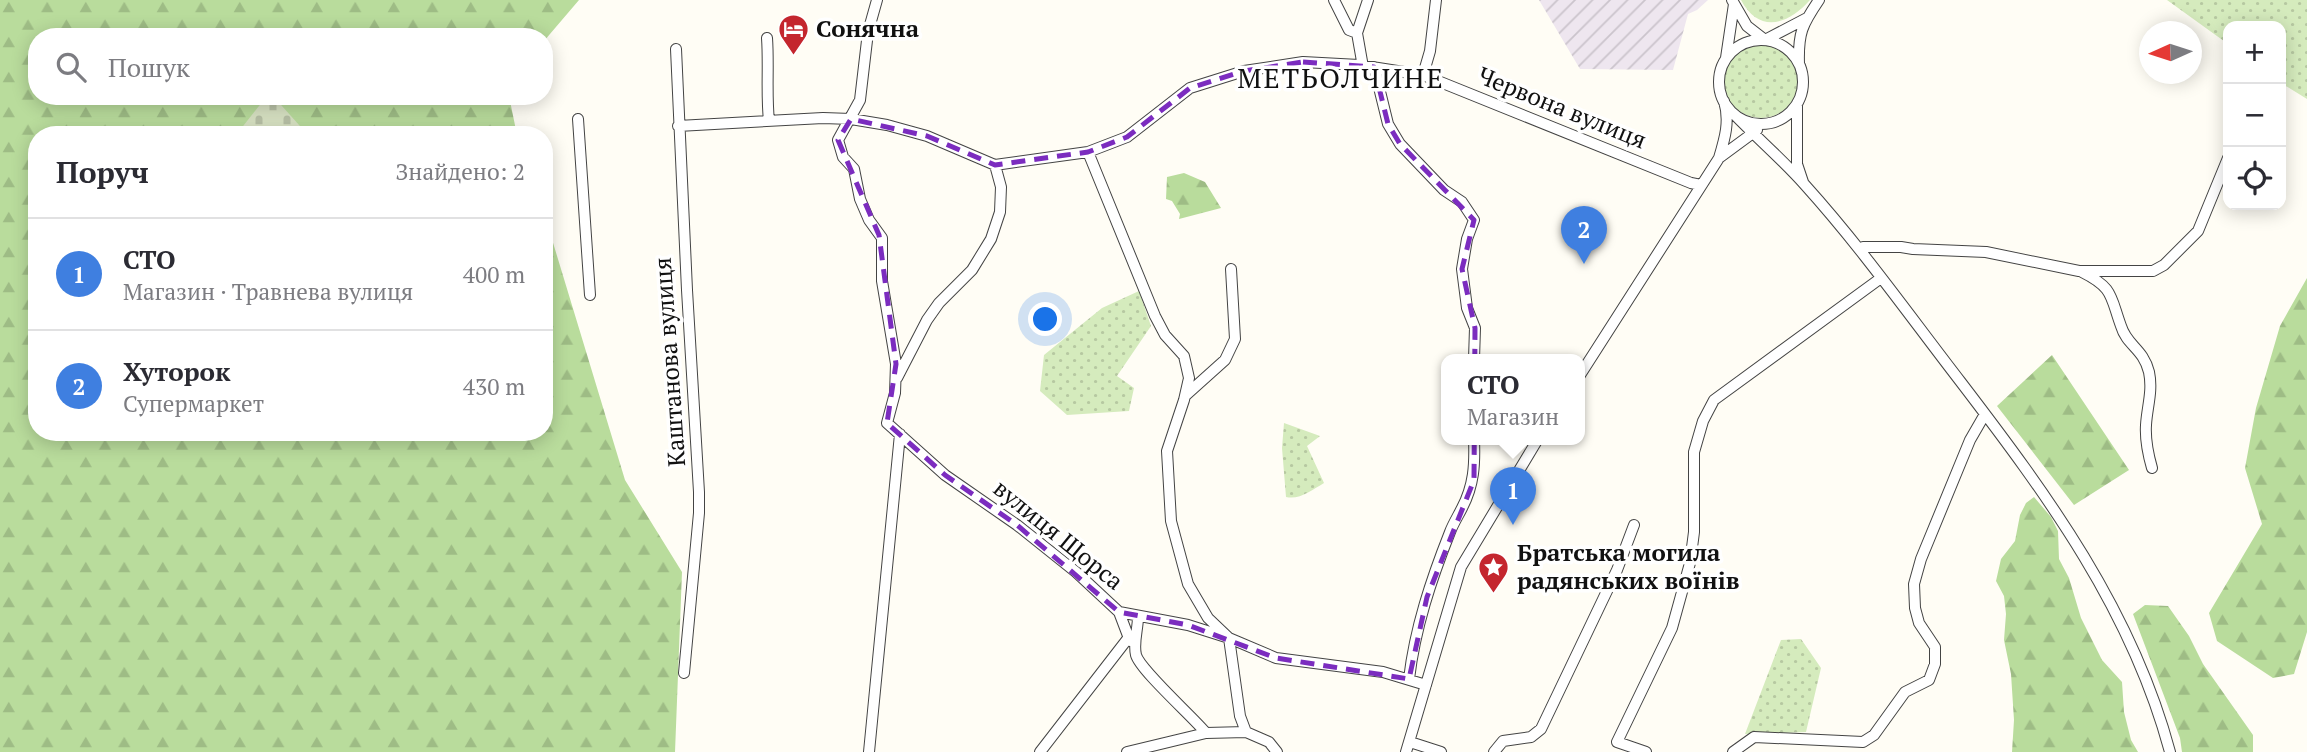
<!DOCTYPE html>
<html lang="uk">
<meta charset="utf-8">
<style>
:root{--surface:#fff;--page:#f7f7f7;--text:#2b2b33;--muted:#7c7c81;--line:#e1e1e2;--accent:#d93025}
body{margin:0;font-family:"PT Serif",serif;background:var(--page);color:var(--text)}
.controls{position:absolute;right:21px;top:21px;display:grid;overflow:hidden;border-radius:14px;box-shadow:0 4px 18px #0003}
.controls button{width:63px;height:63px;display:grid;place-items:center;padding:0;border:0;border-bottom:2px solid var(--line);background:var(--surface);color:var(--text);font:35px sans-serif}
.compass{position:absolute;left:2139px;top:21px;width:63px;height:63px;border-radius:50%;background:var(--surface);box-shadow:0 4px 18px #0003;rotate:267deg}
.you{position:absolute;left:1046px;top:320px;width:24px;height:24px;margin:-18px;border:5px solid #fff;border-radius:50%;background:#1a73e8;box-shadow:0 0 0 10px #1a73e833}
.badge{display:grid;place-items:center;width:46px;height:46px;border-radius:50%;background:var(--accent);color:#fff;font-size:23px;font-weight:700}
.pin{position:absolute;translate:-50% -58px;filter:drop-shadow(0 2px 4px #0008)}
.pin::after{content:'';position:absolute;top:37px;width:24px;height:21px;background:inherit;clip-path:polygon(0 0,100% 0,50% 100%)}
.popup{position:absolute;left:1441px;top:354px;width:144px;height:91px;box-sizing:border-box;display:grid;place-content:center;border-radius:14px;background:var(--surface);filter:drop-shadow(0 2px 5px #0005);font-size:23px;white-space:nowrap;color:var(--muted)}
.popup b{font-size:26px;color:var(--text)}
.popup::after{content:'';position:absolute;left:50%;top:100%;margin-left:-14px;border:14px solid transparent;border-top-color:var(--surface)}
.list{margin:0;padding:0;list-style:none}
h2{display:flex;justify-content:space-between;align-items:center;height:91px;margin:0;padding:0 28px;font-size:30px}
h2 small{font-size:23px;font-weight:400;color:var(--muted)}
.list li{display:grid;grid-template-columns:46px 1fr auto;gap:21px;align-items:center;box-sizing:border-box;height:112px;padding:0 28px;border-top:2px solid var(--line)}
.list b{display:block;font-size:26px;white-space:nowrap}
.list p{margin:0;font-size:23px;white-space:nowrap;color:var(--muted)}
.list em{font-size:23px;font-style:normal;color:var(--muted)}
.icon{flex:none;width:38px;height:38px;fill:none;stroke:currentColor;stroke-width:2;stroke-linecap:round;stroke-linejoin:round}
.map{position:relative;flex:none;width:2307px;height:752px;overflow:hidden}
.search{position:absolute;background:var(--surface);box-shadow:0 4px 18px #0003;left:28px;top:28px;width:525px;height:77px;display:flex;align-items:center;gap:18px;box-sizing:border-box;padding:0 24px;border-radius:28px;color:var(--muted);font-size:26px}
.panel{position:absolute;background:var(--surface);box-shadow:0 4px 18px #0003;left:28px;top:126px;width:525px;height:315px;border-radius:28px}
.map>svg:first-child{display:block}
.industrial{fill:url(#industrial-furrows)}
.grass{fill:url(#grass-dots)}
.forest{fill:url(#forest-firs)}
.cemetery{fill:url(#cemetery-stones)}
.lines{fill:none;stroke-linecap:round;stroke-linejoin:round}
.minor-casing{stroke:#444;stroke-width:12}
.minor{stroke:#fff;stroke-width:10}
.marked{fill:none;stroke:#7b2cbf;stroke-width:5;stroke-dasharray:14 9;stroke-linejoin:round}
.labels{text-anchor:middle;stroke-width:7;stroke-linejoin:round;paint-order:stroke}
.poi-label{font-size:24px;font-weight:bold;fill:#111;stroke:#fff;text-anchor:start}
.street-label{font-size:24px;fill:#111;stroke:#fff}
.quarter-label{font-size:28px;letter-spacing:2px;fill:#111;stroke:#fff}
</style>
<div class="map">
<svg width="2307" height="752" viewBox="0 0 2307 752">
<defs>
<pattern id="industrial-furrows" width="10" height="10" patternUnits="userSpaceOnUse" patternTransform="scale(1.75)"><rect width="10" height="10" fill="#eee6ef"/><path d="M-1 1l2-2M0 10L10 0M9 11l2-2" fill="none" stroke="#cbc4cc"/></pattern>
<pattern id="grass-dots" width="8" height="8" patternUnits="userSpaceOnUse" patternTransform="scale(1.75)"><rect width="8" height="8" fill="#d5ebbd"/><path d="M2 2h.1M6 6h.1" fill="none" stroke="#b6c8a1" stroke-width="1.8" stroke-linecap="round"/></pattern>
<pattern id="forest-firs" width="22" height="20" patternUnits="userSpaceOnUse" patternTransform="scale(1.75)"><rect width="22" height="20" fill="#b9dc9c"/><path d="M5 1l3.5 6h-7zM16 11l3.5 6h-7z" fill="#9ebc85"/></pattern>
<pattern id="cemetery-stones" width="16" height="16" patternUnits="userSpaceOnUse" patternTransform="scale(1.75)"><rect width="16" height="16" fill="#d9e3c4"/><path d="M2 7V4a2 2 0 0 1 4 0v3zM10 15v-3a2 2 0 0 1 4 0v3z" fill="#b9c2a7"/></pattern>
</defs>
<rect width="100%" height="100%" fill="#fffdf5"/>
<path class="industrial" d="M1539,0H1708L1697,10L1688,14L1673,70L1580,69Z"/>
<path class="grass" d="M1741,0H1810C1788,25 1759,34 1741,0Z
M2167,0H2307V99L2281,83V26H2228V44Z
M1724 81a37 37 0 1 1 74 0a37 37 0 1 1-74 0Z
M1139,291L1151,326L1117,376L1134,388L1129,411L1067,415L1040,391L1044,355L1102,308Z
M1284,423L1320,436L1307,446L1324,483C1312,490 1300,500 1286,497L1282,448Z
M1801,639L1821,668L1806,732L1745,734L1781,640Z"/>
<path class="forest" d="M0,0H579L544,41V37H37V96H509L517,135H37V432H544V213L625,480L682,572L675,752H0Z
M1184,173L1205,182L1221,208L1179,219L1180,214L1172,201L1166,199L1167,177Z
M2307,278V632L2294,674L2273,678L2217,641L2209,613L2262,524L2245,468L2256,408L2280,326Z
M2052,355L2129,470L2074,505L1997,406Z
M2034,497L2051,517L2058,531L2059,559L2069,578L2081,618L2102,660L2122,682L2124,712L2131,740L2138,752H2012L2014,720L2011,674L2004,640L2006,614L2004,596L1996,581L2001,559L2015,541L2020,515L2026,503Z
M2145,605L2168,606L2189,636L2203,664L2253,735V752H2182L2180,738L2133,614Z"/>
<path class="cemetery" d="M267,96H273L308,135H236Z"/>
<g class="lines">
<defs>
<path id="minor" d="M877,0L868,32L860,100L838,140L843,157L854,169L860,199L869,220L882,238V281L896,364L895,393L887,423L945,475L1017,525L1076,572L1119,612L1188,625L1229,638L1276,658L1383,672L1426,685
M1334,0L1349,30L1357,33L1363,67
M1732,0L1747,26L1765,40L1807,18
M1357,33L1368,0
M767,38C769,66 766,93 769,121
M1719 82a42 42 0 1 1 84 0a42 42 0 1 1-84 0Z
M676,49L687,290L699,492V513L684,673
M1726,58L1734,4
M1799,64C1798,33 1802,25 1819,0
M1374,67L1388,124L1400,144L1444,190L1462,202L1474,220L1467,239L1462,269L1467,308L1475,328L1474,359
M1423,75L1430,51L1436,0
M1797,104V164L1803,182
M1734,114C1757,138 1783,160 1805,185C1861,247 1909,315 1960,381C2048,496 2132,610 2170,752
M578,119L590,295
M678,126L823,118L851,119L887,125L927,136L995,165L1088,152L1127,137L1190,88L1244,71L1303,62L1359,65L1423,75L1691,183L1701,185
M1088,152L1155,316L1165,335L1184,356L1189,378L1184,400L1167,451L1171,521L1188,584L1208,618L1229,638L1240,716L1246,732L1269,742L1277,752
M1719,158L1757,130
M1859,249L1863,247H1901L1913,249L1986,252L2079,271H2153L2164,265L2198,231L2228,158
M2082,272C2114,288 2110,296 2121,326C2127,346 2143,348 2149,372C2153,391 2147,407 2146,425C2145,440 2148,454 2152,468
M1580,375L1719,158C1725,138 1730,121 1724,101
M897,378L927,320L939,303L972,270L991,239L1000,212L1001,187L995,165
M1186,395L1225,360L1235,339L1231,269
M1119,612L1130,641
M1138,617C1138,629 1133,643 1136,655C1140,670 1193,717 1206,733L1246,732
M1409,679C1415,628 1431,580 1450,532C1453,524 1458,516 1462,508C1474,485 1475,465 1474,439
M1410,742L1441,752
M869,752L900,434
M1040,752L1129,637
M1127,752L1206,733
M1406,752L1461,567L1538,439
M1494,752L1503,741L1531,737L1541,729L1617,570L1634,525
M1646,752L1617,742L1672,628L1690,563L1694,532V452L1703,421L1714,400L1881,278
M1733,752L1754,737L1863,742L1874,735L1905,692L1929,680L1935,664V647L1919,623L1915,608L1914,584L1921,559L1970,440L1985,414"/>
</defs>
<use href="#minor" class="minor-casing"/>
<use href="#minor" class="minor"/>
</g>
<path class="marked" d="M1303,62L1374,67L1388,124L1400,144L1474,220L1462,269L1475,328L1474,480L1427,597L1409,679L1276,658L1188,625L1119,612L1017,525L945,475L887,423L896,364L879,235L838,140L851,119L927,136L995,165L1088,152L1127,137L1190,88L1244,71Z"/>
<defs>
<symbol id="hotel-pin" viewBox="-11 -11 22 30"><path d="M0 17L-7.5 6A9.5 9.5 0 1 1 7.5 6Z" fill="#c4262e" stroke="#fff"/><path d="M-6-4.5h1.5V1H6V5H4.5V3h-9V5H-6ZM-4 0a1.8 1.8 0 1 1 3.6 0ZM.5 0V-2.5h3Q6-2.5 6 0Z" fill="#fff"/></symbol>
<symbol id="sight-pin" viewBox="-11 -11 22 30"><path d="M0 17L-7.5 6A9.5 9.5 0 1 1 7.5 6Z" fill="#c4262e" stroke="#fff"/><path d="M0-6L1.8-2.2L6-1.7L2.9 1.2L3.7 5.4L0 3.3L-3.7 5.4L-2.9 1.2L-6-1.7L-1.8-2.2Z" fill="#fff"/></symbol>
</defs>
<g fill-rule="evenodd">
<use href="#hotel-pin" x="776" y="12" width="35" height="47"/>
<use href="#sight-pin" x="1476" y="550" width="35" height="47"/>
</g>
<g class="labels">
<g class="poi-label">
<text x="816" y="37">Сонячна</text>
<text x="1517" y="561">Братська могила<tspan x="1517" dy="28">радянських воїнів</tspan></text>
</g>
<g class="street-label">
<text transform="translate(1562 108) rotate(22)" y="8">Червона вулиця</text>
<text transform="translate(670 362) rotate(-94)" y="8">Каштанова вулиця</text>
<text transform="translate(1058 535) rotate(39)" y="8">вулиця Щорса</text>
</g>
<g class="quarter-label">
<text x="1341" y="88">МЕТЬОЛЧИНЕ</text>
</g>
</g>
</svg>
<div class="controls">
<button>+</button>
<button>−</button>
<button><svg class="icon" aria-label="locate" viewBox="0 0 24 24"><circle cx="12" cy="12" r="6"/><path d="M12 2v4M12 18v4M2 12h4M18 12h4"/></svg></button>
</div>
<svg class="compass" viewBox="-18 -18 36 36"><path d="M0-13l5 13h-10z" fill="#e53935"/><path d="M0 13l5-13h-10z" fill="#7c7c81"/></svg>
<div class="you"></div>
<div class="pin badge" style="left:1513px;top:525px;background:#3f7fe0">1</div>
<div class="popup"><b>СТО</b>Магазин</div>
<div class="pin badge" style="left:1584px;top:264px;background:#3f7fe0">2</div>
<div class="search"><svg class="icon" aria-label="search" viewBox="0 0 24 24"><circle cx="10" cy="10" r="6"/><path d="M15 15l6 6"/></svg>Пошук</div>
<section class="panel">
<h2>Поруч<small>Знайдено: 2</small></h2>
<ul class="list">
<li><span class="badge" style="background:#3f7fe0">1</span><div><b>СТО</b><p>Магазин · Травнева вулиця</p></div><em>400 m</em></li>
<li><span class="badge" style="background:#3f7fe0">2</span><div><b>Хуторок</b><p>Супермаркет</p></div><em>430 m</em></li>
</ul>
</section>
</div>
